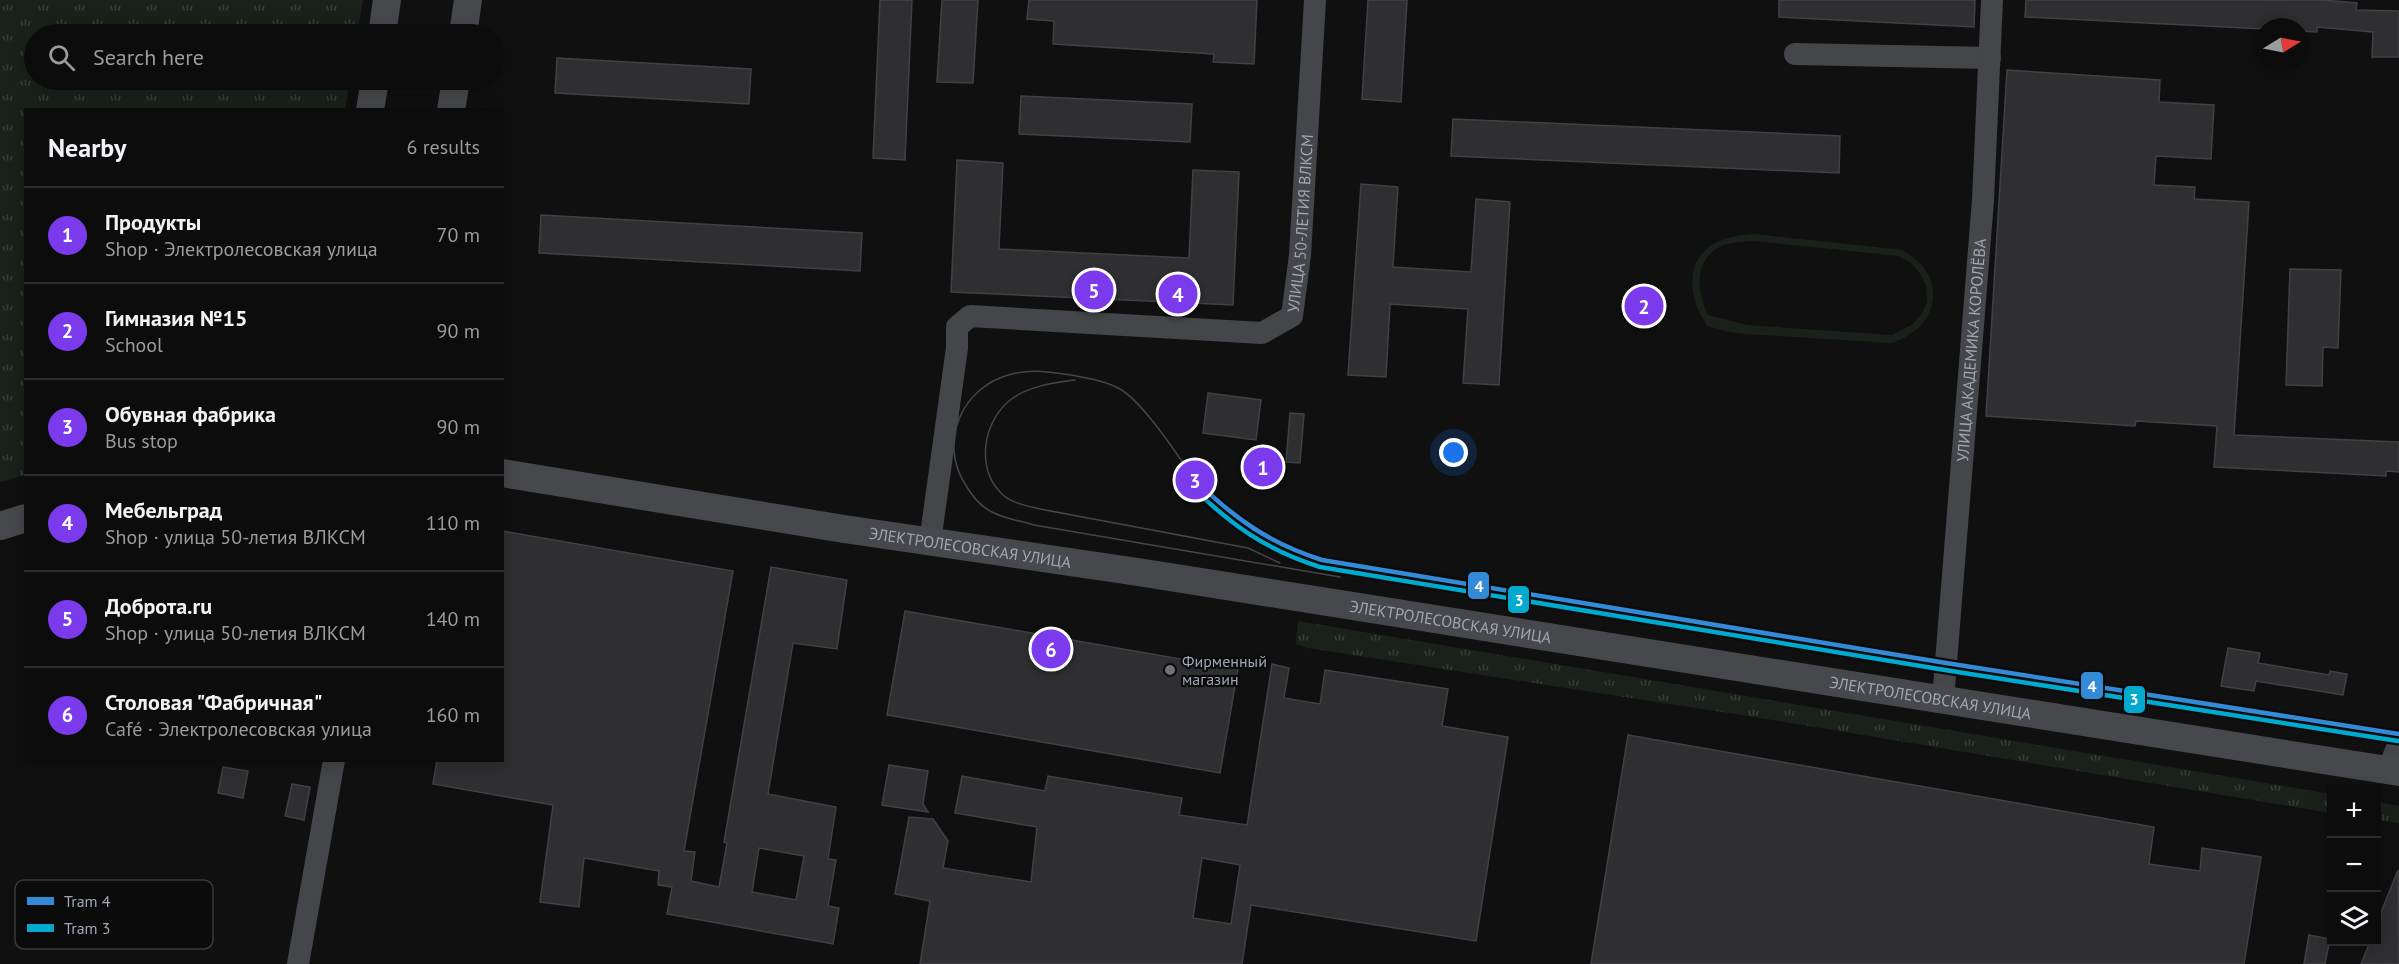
<!DOCTYPE html>
<meta charset="utf-8">
<style>
:root{--surface:#0c0c0d;--page:#1a1a1b;--text:#f1f3f6;--muted:#9a9b9d;--line:#2c2c2e;--accent:#7c3aed}
body{margin:0;font-family:"PT Sans",sans-serif;background:var(--page);color:var(--text)}
.controls{position:absolute;right:18px;bottom:18px;display:grid;overflow:hidden;border-radius:0px;box-shadow:0 3px 15px #0003}
.controls button{width:54px;height:54px;display:grid;place-items:center;padding:0;border:0;border-bottom:2px solid var(--line);background:var(--surface);color:var(--text);font:30px sans-serif}
.compass{position:absolute;left:2255px;top:18px;width:54px;height:54px;border-radius:50%;background:var(--surface);box-shadow:0 3px 15px #0003;rotate:80deg}
.you{position:absolute;left:1454px;top:453px;width:21px;height:21px;margin:-15px;border:4px solid #fff;border-radius:50%;background:#1a73e8;box-shadow:0 0 0 9px #1a73e833}
.badge{display:grid;place-items:center;width:39px;height:39px;border-radius:50%;background:var(--accent);color:#fff;font-size:20px;font-weight:700}
.pin{position:absolute;translate:-50% -50%;border:3px solid #fff;box-shadow:0 2px 6px #0006}
.list{margin:0;padding:0;list-style:none}
h2{display:flex;justify-content:space-between;align-items:center;height:78px;margin:0;padding:0 24px;font-size:26px}
h2 small{font-size:20px;font-weight:400;color:var(--muted)}
.list li{display:grid;grid-template-columns:39px 1fr auto;gap:18px;align-items:center;box-sizing:border-box;height:96px;padding:0 24px;border-top:2px solid var(--line)}
.list b{display:block;font-size:22px;white-space:nowrap}
.list p{margin:0;font-size:20px;white-space:nowrap;color:var(--muted)}
.list em{font-size:20px;font-style:normal;color:var(--muted)}
.icon{flex:none;width:33px;height:33px;fill:none;stroke:currentColor;stroke-width:2;stroke-linecap:round;stroke-linejoin:round}
.map{position:relative;flex:none;width:2399px;height:964px;overflow:hidden}
.search{position:absolute;background:var(--surface);box-shadow:0 3px 15px #0003;left:24px;top:24px;width:480px;height:66px;display:flex;align-items:center;gap:15px;box-sizing:border-box;padding:0 21px;border-radius:33px;color:var(--muted);font-size:22px}
.panel{position:absolute;background:var(--surface);box-shadow:0 3px 15px #0003;left:24px;top:108px;width:480px;height:654px;border-radius:0px}
.map>svg:first-child{display:block}
.grass{fill:url(#grass-tufts)}
.garden{fill:#1a211b;fill-rule:evenodd}
.building{fill:#2f2f31;stroke:#3f4145;stroke-width:1.5;fill-rule:evenodd}
.lines{fill:none;stroke-linecap:round;stroke-linejoin:round}
.minor{stroke:#444649;stroke-width:22}
.major{stroke:#47484b;stroke-width:28}
.tram{stroke:#45464a;stroke-width:1.5}
.tram-1-casing{stroke:#0b0b0c;stroke-width:9}
.tram-2-casing{stroke:#0b0b0c;stroke-width:9}
.tram-1{stroke:#338bd7;stroke-width:4.5}
.tram-2{stroke:#00a9ce;stroke-width:4.5}
.poi-dot{fill:#6e727a;stroke:#0b0b0c;stroke-width:2}
.labels{text-anchor:middle;stroke-width:4.5;stroke-linejoin:round;paint-order:stroke}
.street-label{font-size:16px;fill:#a0a6b3;stroke:#0b0b0c}
.poi-label{font-size:16px;fill:#a0a6b3;stroke:#0b0b0c;text-anchor:start}
.key{fill:#0b0b0c;stroke:#383a3e;stroke-width:1.5}
.key-label{font-size:16px;fill:#a0a6b3}
.line-badge{stroke:#0b0b0c;stroke-width:2}
.badge-label{font-size:16px;text-anchor:middle;font-weight:bold;fill:#fff}
</style>
<div class="map">
<svg width="2399" height="964" viewBox="0 0 2399 964">
<defs>
<pattern id="grass-tufts" width="24" height="20" patternUnits="userSpaceOnUse" patternTransform="scale(1.5)"><rect width="24" height="20" fill="#1a211b"/><path d="M3 7l-1-3M5 7V3M7 7l1-3M15 17l-1-3M17 17v-4M19 17l1-3" fill="none" stroke="#383e3a"/></pattern>
</defs>
<rect width="100%" height="100%" fill="#101011"/>
<path class="grass" d="M0,0H363L357,34H34V80H350L345,109L26,110L25,475L0,482Z
M1298,621L2331,794V813L1761,718L1308,648L1296,644Z
M2376,802L2399,806V823L2377,820Z"/>
<path class="garden" d="M1754,234L1902,250C1949,275 1941,328 1891,343L1747,334L1728,332L1707,326C1703,318 1697,309 1695,301C1683,255 1713,236 1754,234ZM1754,241L1899,256L1910,262L1919,272L1926,285L1927,302L1922,314L1913,324L1892,335L1747,325L1708,315C1698,294 1693,265 1716,249C1726,242 1742,242 1754,241Z"/>
<path class="building" d="M880,0H912L905,160L873,158Z
M942,0H978L973,83L937,82Z
M1029,0H1257L1254,64L1213,62L1214,54L1053,44L1054,21L1027,19Z
M1368,0H1407L1401,102L1362,99Z
M1779,0H1975L1974,27L1779,17Z
M2026,0H2323L2357,3L2356,10L2399,11V57H2372L2373,32L2317,27V32L2300,31V27H2264V29L2025,17Z
M557,58L751,69L749,104L555,93Z
M2007,70L2160,80L2159,102L2214,105L2211,159L2156,156L2154,185L2195,187L2194,199L2249,202L2234,435L2399,442V472L2386,471V476L2214,467L2217,426L2136,421L2135,426L1986,416Z
M1021,96L1192,104L1190,142L1019,134Z
M1453,119L1840,136L1839,173L1451,156Z
M957,160L1003,163L999,249L1189,258L1193,170L1239,172L1233,305L951,292Z
M1361,184L1398,187L1393,267L1471,272L1476,199L1510,202L1499,385L1463,383L1468,309L1390,304L1386,377L1348,375Z
M541,215L862,233L860,271L539,253Z
M2290,269L2341,270L2338,348L2323,347L2322,386L2286,385Z
M1208,393L1261,400L1256,440L1203,433Z
M1290,413L1304,414L1300,463L1286,462Z
M502,531L733,571L684,851L695,852L691,881L719,887L727,843L724,842L771,567L847,580L837,649L793,643L768,794L836,807L828,859L836,860L828,906L839,908L833,944L667,914L672,887L658,885L659,871L584,858L579,907L540,902L553,805L433,784L437,760H502ZM759,848L804,856L796,900L752,892Z
M905,611L1238,669L1220,773L887,715Z
M2228,648L2260,653L2258,663L2329,675L2330,671L2347,674L2343,695L2256,681L2254,691L2221,686Z
M1272,664L1289,668L1284,698L1320,704L1325,670L1448,689L1442,726L1508,737L1476,941L1251,905L1242,964H920L930,901L895,894L909,817L933,819L948,841L943,868L1031,882L1037,827L955,813L962,776L1045,791L1048,776L1182,798L1179,815L1247,825ZM1202,858L1240,865L1231,924L1193,918Z
M1628,735L2154,827L2149,864L2200,871L2202,848L2261,857L2244,964H1591Z
M889,765L928,771L923,804L928,812L882,805Z
M223,767L248,771L243,798L218,793Z
M292,784L310,787L304,820L285,816Z
M2398,870L2399,964H2361L2370,942H2376V925Z
M2309,935L2330,939L2325,964H2304Z"/>
<g class="lines">
<g class="minor">
<path d="M1795,54L1990,58"/>
<path id="s1" d="M930,542L957,348V327L970,316L1262,333L1292,316L1300,255L1315,0"/>
<path id="s2" d="M1943,700L1983,200L1992,0"/>
<path d="M2388,770L2399,743"/>
<path d="M298,964L334,760"/>
</g>
<g class="major">
<path d="M382,34L387,0"/>
<path d="M463,34L468,0"/>
<path d="M370,110L375,80"/>
<path d="M451,110L456,80"/>
<path id="s3" d="M502,473L844,529L1138,572L2399,772"/>
<path d="M0,526L26,518"/>
</g>
<path class="tram" d="M1075,380C1053,383 1027,386 1009,401C983,423 976,467 1001,493C1010,503 1028,506 1040,509L1248,548L1280,563
M1195,480C1178,456 1144,403 1120,389C1106,381 1087,378 1071,375C1052,372 1032,369 1012,374C962,386 938,441 965,484C972,496 982,508 994,513C1006,519 1021,521 1034,525L1340,577"/>
<defs>
<path id="tram-1" d="M1195,480C1235,519 1269,543 1322,560L1946,663L2399,734"/>
<path id="tram-2" d="M1190,485C1231,525 1266,550 1320,567L1945,670L2398,741"/>
</defs>
<use href="#tram-1" class="tram-1-casing"/>
<use href="#tram-2" class="tram-2-casing"/>
<use href="#tram-1" class="tram-1"/>
<use href="#tram-2" class="tram-2"/>
</g>
<circle class="poi-dot" cx="1170" cy="670" r="6"/>
<g class="labels">
<g class="street-label">
<text dy="6" stroke="none"><textPath href="#s1" startOffset="654">УЛИЦА 50-ЛЕТИЯ ВЛКСМ</textPath></text>
<text dy="6" stroke="none"><textPath href="#s2" startOffset="351">УЛИЦА АКАДЕМИКА КОРОЛЁВА</textPath></text>
<text dy="6" stroke="none"><textPath href="#s3" startOffset="474">ЭЛЕКТРОЛЕСОВСКАЯ УЛИЦА</textPath></text>
<text dy="6" stroke="none"><textPath href="#s3" startOffset="960">ЭЛЕКТРОЛЕСОВСКАЯ УЛИЦА</textPath></text>
<text dy="6" stroke="none"><textPath href="#s3" startOffset="1446">ЭЛЕКТРОЛЕСОВСКАЯ УЛИЦА</textPath></text>
</g>
<g class="poi-label">
<text x="1182" y="667">Фирменный<tspan x="1182" dy="18">магазин</tspan></text>
</g>
</g>
<rect x="15" y="880" width="198" height="69" rx="9" class="key"/>
<rect x="27" y="897" width="27" height="8" fill="#338bd7"/>
<rect x="27" y="924" width="27" height="8" fill="#00a9ce"/>
<g class="key-label">
<text x="64" y="907">Tram 4</text>
<text x="64" y="934">Tram 3</text>
</g>
<g class="line-badge">
<rect x="1467" y="571" width="23" height="29" rx="6" fill="#338bd7"/>
<rect x="1507" y="585" width="23" height="29" rx="6" fill="#00a9ce"/>
<rect x="2080" y="671" width="24" height="29" rx="6" fill="#338bd7"/>
<rect x="2123" y="685" width="23" height="29" rx="6" fill="#00a9ce"/>
</g>
<g class="badge-label">
<text x="1479" y="592">4</text>
<text x="1519" y="606">3</text>
<text x="2092" y="692">4</text>
<text x="2134" y="705">3</text>
</g>
</svg>
<div class="controls">
<button>+</button>
<button>−</button>
<button><svg class="icon" aria-label="layers" viewBox="0 0 24 24"><path d="M12 4l9 5-9 5-9-5zM3 14l9 5 9-5"/></svg></button>
</div>
<svg class="compass" viewBox="-18 -18 36 36"><path d="M0-13l5 13h-10z" fill="#e53935"/><path d="M0 13l5-13h-10z" fill="#9a9b9d"/></svg>
<div class="you"></div>
<div class="pin badge" style="left:1263px;top:467px">1</div>
<div class="pin badge" style="left:1644px;top:306px">2</div>
<div class="pin badge" style="left:1195px;top:480px">3</div>
<div class="pin badge" style="left:1178px;top:294px">4</div>
<div class="pin badge" style="left:1094px;top:290px">5</div>
<div class="pin badge" style="left:1051px;top:649px">6</div>
<div class="search"><svg class="icon" aria-label="search" viewBox="0 0 24 24"><circle cx="10" cy="10" r="6"/><path d="M15 15l6 6"/></svg>Search here</div>
<section class="panel">
<h2>Nearby<small>6 results</small></h2>
<ul class="list">
<li><span class="badge">1</span><div><b>Продукты</b><p>Shop · Электролесовская улица</p></div><em>70 m</em></li>
<li><span class="badge">2</span><div><b>Гимназия №15</b><p>School</p></div><em>90 m</em></li>
<li><span class="badge">3</span><div><b>Обувная фабрика</b><p>Bus stop</p></div><em>90 m</em></li>
<li><span class="badge">4</span><div><b>Мебельград</b><p>Shop · улица 50-летия ВЛКСМ</p></div><em>110 m</em></li>
<li><span class="badge">5</span><div><b>Доброта.ru</b><p>Shop · улица 50-летия ВЛКСМ</p></div><em>140 m</em></li>
<li><span class="badge">6</span><div><b>Столовая &quot;Фабричная&quot;</b><p>Café · Электролесовская улица</p></div><em>160 m</em></li>
</ul>
</section>
</div>
